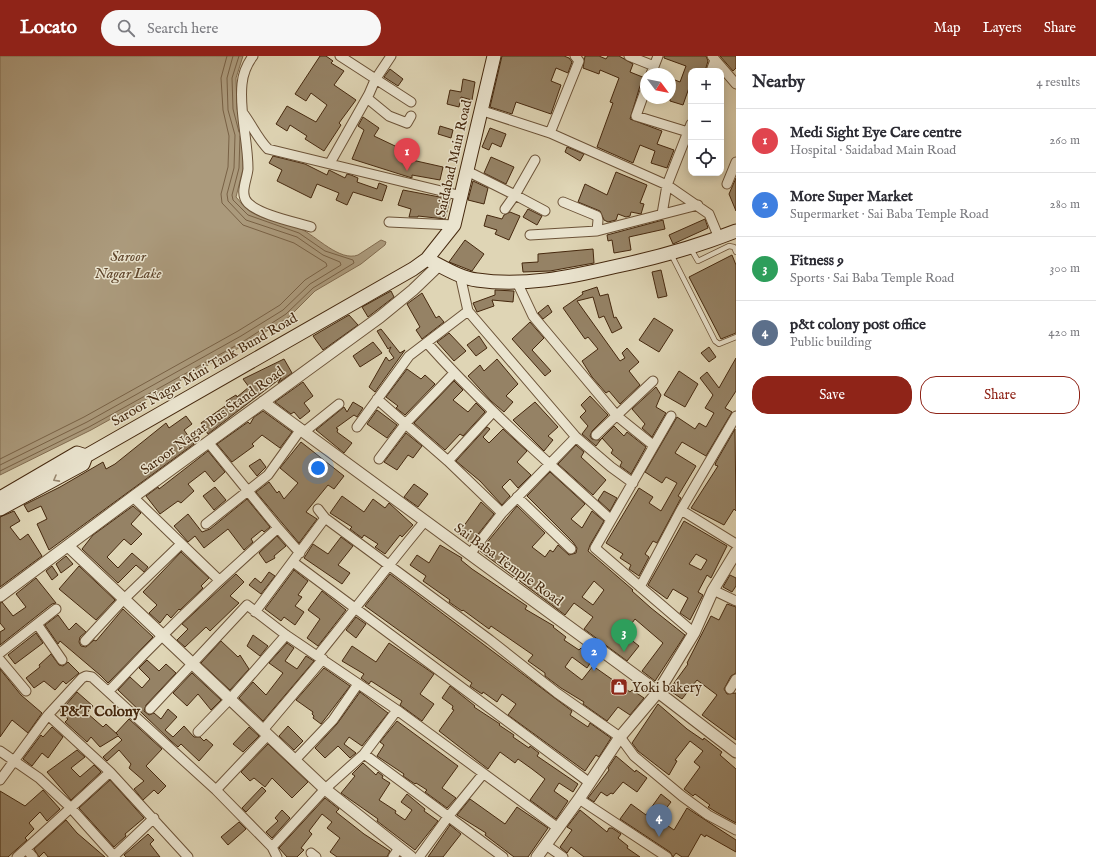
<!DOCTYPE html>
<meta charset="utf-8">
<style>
:root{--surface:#fff;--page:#f7f7f7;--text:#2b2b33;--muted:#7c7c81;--line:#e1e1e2;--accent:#8f2418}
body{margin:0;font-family:"IM FELL English",serif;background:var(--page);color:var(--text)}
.controls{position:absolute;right:12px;top:12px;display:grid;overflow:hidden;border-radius:8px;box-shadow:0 2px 10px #0003}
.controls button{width:36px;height:36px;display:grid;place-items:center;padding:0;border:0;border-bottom:1px solid var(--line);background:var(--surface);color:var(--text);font:20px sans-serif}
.compass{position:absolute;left:640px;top:12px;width:36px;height:36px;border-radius:50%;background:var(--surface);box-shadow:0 2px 10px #0003;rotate:122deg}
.you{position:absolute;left:318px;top:412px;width:14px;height:14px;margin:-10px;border:3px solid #fff;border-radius:50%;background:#1a73e8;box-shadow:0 0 0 6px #1a73e833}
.badge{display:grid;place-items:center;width:26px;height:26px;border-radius:50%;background:var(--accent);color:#fff;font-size:13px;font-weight:700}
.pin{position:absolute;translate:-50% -33px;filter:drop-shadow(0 1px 2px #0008)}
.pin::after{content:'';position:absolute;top:21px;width:14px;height:12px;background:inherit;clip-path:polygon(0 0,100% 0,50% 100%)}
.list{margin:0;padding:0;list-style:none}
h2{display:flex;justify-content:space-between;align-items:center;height:52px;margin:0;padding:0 16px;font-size:17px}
h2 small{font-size:13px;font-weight:400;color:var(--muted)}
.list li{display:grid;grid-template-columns:26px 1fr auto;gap:12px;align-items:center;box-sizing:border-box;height:64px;padding:0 16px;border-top:1px solid var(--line)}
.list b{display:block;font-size:15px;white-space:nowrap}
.list p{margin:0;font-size:13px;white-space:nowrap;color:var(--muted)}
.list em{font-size:13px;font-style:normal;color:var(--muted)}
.actions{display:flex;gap:8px;padding:12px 16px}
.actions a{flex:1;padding:9px 0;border:1px solid var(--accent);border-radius:16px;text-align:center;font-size:14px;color:var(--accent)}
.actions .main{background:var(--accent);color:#fff}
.icon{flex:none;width:22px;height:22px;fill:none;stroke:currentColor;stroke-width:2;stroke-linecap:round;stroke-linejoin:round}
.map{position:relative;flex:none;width:736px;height:801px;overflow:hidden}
header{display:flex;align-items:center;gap:24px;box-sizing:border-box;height:56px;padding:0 20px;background:var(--accent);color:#fff}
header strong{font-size:19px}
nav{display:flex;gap:22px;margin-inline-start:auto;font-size:14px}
.search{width:280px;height:36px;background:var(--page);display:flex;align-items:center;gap:10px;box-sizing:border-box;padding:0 14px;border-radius:22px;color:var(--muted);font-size:15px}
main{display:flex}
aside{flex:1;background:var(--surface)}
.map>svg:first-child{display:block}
.water{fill:#ab9a7c;stroke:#826c50}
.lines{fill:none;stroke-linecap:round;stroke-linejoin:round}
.shore{stroke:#786145;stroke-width:1}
.building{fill:#958265;stroke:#45280e;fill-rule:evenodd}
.service-casing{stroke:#6c5338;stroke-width:6}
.minor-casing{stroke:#6c5338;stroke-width:11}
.tertiary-casing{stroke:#6c5338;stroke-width:13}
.secondary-casing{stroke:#45280e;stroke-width:15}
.service{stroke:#eae4cf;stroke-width:4.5}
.minor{stroke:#eae4cf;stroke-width:9}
.tertiary{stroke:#eae4cf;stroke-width:11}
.secondary{stroke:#eae4cf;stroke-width:13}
.oneway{stroke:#98866e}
.labels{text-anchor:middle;stroke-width:3;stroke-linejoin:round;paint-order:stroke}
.street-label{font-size:14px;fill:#45280e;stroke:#eae4cf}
.poi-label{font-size:14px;fill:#45280e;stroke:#eae4cf;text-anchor:start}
.water-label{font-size:15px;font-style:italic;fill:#5e442a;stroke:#eae4cf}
.neighbourhood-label{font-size:15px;font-weight:bold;fill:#45280e;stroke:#eae4cf}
</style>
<header>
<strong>Locato</strong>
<div class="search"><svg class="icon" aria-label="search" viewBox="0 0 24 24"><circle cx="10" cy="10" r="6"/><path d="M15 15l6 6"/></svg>Search here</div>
<nav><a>Map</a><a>Layers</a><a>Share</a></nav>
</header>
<main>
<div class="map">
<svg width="736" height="801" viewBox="0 0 736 801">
<rect width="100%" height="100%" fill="#dfd5b5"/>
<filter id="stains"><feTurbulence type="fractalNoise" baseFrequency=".005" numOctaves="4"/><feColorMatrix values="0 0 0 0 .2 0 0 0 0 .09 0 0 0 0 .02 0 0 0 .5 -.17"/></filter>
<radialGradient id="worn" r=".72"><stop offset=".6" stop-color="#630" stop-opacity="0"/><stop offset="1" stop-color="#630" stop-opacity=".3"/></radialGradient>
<path class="water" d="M0,0H243L236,22L237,53L244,78L243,113L236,141C240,145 245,153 251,156C266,165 285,166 301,173C316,180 340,206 358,199L381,184L386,186L385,189L361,208L315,235L289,261L246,288L91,374L0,419Z"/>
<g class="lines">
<path class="shore" d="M239,0L232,22L233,53L239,76
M0,403L84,361L238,275L280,249L305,224L327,210L326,207L294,187L243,169L222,147L221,138L228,111L229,80L223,54L221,22L227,0
M0,409L87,366L241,280L283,254L310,228L341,209L340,206L323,199L297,181L246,164L228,145L227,138L234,112L235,79L228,54L227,22L233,0
M0,415L89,371L244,285L286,258L313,232L354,207L353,204L325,195L299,177L248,159L233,144L232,139L239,112L240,80"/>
</g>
<path class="building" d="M320,0H326L333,5L331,7L344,15L334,29L356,44L339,67L341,69L324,95L305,83L307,80L290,69L287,75L276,68L287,50L316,66L327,49L311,37L306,45L295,38Z
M502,0H564L569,2L572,6L568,17L556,12L551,25L561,29L551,58L516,46L512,58L490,51Z
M585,0H599L606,3L608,0H619L633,8L630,16L645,22L640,30L630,63L662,75L657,88L674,94L667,112L651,107L655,95L640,89L633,107L597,91L613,47L610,46L619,22L600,14L599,18L583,12Z
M664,0H706L708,5L705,15H691V26L683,49L670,45V22L680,26L686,10L664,2Z
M720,0H736V12L733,15Z
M390,13L403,23L398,30L384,21Z
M463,23L475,26L472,44L461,41L459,51L447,48L450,34L461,36Z
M363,61L379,72L374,80L414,99L412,104L443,111L440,124L412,119V122L352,103L364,74L358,70Z
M440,70L453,74L451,82L438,78Z
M490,72L506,78L501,91L492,87L489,94L482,91Z
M567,91L584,98L580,105L565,96Z
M273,100L305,108L327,119L329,114L345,122L347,118L351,119L358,122L357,126L377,133L379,127L387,130L382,145L353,136L347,149L336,144L339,137L317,128L311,142L277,125L282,114L269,107Z
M491,101L514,111L506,128L484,117Z
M616,116L647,129L640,147L644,148L641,158L631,156L630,160L626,161L618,158L616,164L608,166L604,164L600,155L578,146L585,128L607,139Z
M736,122V155L729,138Z
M473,125L488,132L484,148L468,144Z
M403,134L450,143L445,163L418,160V161H409L411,153L398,149Z
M528,153L542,160L537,169L523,161Z
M510,156L520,160L509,184L495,178L497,174L484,170L487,159L502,163L504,159Z
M705,163L708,172L673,188L669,179Z
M663,164L665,173L629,181L631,194L614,197L612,184L608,185L607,179Z
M465,184L484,198L472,215L449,206Z
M593,193L594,207L550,215L523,216L522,207L538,206V198Z
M732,199L736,209V277L721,283L689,221Z
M661,214L667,240L658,242L652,216Z
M597,231L600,240L608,238L614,262L616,261L622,272L612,277L604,260L599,262L593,241L577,245L620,305L625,302L622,297L627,292L639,306L629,315L640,329L620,348L609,335L606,337L592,321L582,305L598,293L588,281L585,283L563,252L583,238L582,236Z
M495,234L514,235L513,246L492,244L494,250L477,256L473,247L495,239Z
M391,235L394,241L368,261L362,251Z
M422,237L436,262L439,260L444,266L422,283L416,274L420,271L407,248Z
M548,249L552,256L543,263L538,257Z
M349,259L358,269L323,294L313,280Z
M654,262L673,274L659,296L639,284Z
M530,266L544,282L532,294L551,315L545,320L512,283Z
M381,273L400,297L405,294L375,336L369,331L386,301L389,305L394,302L389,295L391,291L388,293L377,275Z
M449,277L466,295L454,305L437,286Z
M479,280L487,292L476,300L467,289Z
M373,286L382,297L360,311L353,300Z
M709,291L716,301L709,306L701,297Z
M736,302V335L725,352L732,356L706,400L682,386L675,397L696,410L678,440L681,442L657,487L653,485L645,498L649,501L639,520L629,513L631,509L620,502L623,498L606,487L639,432L653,441L649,447L661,455L677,427L666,421L662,427L645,416L677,361L695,373L699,367L706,371L714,357L705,352L713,339L700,322L707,316L719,332Z
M284,303L292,317L278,327L281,322L208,378L201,367L228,348L226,345L236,339L237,341L249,331L243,323Z
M497,303L518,328L506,340L513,346L504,356L491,345L468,320L480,309L484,315Z
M407,313L421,323L425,319L435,328L405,359L396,352L398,350L386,341Z
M679,315L698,328L685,351L664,339Z
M454,325L463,334L453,344L468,356L476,347L485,356L463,380L460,378L445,394L414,367Z
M303,326L313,340L304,347L310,355L300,363L294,356L291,358L275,346Z
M656,331L661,339L656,351L666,357L652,381L642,372L645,368L632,353Z
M590,340L608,359L592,375L590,380L592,383L600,384L614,370L624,380L627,376L646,391L631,418L620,410L622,406L611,397L613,394L602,382L596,390L582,378L588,370L580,361L586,355L581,349Z
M353,346L363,352L357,361L354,359L336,372L338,373L337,376L352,387L344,397L316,374L344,351L347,356Z
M535,346L558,371L548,380L553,384L544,395L513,364Z
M377,354L397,369L387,382L367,368Z
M263,355L292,376L280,392L262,379L252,388L254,390L232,406L217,388L248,366L250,368L254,361Z
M186,360L192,368L184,374L194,388L49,494L37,468L47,463L41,450L28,456L24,449L60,431L103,406L106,413L115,408L166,367L169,372Z
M487,371L490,373L483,381L489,387L503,373L527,395L517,406L531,419L518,432L510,423L502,431L510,440L502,449L480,425L456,405Z
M735,373L736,455L734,453L724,469L691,452L718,410L715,409L716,406Z
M406,377L422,390L413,402L408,399L397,414L384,406Z
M301,386L344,420L334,433L328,429L306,456L317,463L299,487L256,436L269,426L277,437L279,435L284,443L298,427L280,412Z
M576,389L584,396L581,401L606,424L593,439L558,408Z
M208,395L225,416L214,426L205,415L188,428L194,435L181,447L178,445L160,458L146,440L158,431L159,433Z
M260,403L266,411L257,420L249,410Z
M550,416L585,448L571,463L582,472L592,455L604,465L590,489L588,495L633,534L632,535L651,552L685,579L655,625L642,615L663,587L635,563L624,578L639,590L627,605L584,573L593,561L574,547L565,559L480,495L517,450L545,477L532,491L545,501L550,494L553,496L558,489L569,499L576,497L577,492L573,486L527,440ZM594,525L604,534L593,549L582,541Z
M414,428L428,438L418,451L404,441Z
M215,431L226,444L214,454L203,440Z
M604,435L617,442L610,455L598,444Z
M342,440L364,456L373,443L385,452L389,447L413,469L402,481L400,479L385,498L375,491L378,488L364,479L362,482L350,473L352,471L330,457Z
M247,443L270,471L264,476L262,474L251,483L253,486L244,494L228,473L204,492L195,480L188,486L174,470L188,458L202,476L210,473Z
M481,446L494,458L471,487L458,478Z
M133,450L141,457L131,468L142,478L131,489L124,483L107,501L118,512L132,497L148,511L144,516L136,509L118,527L82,493L93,479Z
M14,455L20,465L10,471L20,484L28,478L42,500L0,531V461Z
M684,465L727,490L711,522L707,519L698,536L703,539L690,564L680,557L688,542L673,533L667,543L648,529ZM696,498L707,504L701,514L689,508Z
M277,480L286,490L274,500L275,502L266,507L259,497Z
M341,481L353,490L338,509L350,517L342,528L304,502L313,488L328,498Z
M440,489L462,502L461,504L472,513L527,550L525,553L554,570L553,571L566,581L564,584L579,594L581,592L594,601L587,612L572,601L565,611L582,624L593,610L630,636L632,634L644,642L630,659L618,651L607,665L583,648L584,646L561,632L545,620V617L528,605L533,599L491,570L489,573L463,554L462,555L449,546L450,544L423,525L426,520L410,509L417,499L429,507Z
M181,496L209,522L201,530L203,532L180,554L179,553L171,562L167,558L160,567L149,557L157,549L143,536Z
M66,500L73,508L61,517L56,508Z
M52,510L58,519L52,524L46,515Z
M79,510L115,544L96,564L59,533Z
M294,514L308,525L298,539L302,541L295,550L304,556L295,569L284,561L281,565L265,553Z
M269,516L275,520L261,538L249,529L255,522L261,527Z
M236,518L244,526L230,540L239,547L210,575L206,571L185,591L177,584L188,573L182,568Z
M390,518L572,655L570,659L588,671L590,667L611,682L599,701L596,699L585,715L508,659L516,648L502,638L497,646L483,636L482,638L470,630L472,627L365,550Z
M730,519L736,522V530L732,536L723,531Z
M36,522L56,547L52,548L0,589V576L5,573L0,567V547L2,546L13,560L26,551L16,538Z
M322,535L346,554L318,590L307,582L320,563L308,554Z
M727,548L736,551V617L731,620L724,633L727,638L736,637V684L702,659L717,639L697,624L682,643L669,634L688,608L687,607L711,560L719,564Z
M123,553L153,581L108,627L100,619L60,585L58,588L45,569L58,559L69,574L76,567L86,576L80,581L79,586L81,590L86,591L94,584L96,585Z
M356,561L366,568L356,582L346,574Z
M36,577L43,587L15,608L8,599Z
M253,579L268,590L260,600L247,590Z
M221,585L238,601L240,599L249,613L230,634L201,607Z
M287,587L294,592L285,605L297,613L306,600L314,605L263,665L239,642L253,626L266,639L283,617L269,607Z
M389,587L434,618L420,638L434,648L422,665L400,649L402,645L371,625L369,628L361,622L364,618L342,605L352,590L376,606Z
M51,598L59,609L63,610L68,606L79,617L66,628L63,625L55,634L44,625L34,632L26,622L40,611L39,609Z
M147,604L159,615L166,608L176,617L146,649L144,655L149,659L154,657L161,663L168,653L177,661L165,674L173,681L184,670L194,681H200L204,685L206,683L213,689L199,705L181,688L178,691L171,685L118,634L130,621L142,632L150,623L139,612Z
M324,612L350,630L321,668L313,662L314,660L312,658L313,656L296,644Z
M0,613L21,639L42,657L28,677L12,664L0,681Z
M192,617L221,644L211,654L198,638L187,650L173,637Z
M450,630L475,650L474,651L500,668L499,669L514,679L513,681L529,692L530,690L539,697L537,700L578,728L573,736L559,727L554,735L568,745L556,763L530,744L545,723L532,713L518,703L515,707L500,696L488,713L439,675L454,654L452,653L453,650L442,642Z
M77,636L93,650L87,657L103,671L106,668L118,679L116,677L129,663L162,693L146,710L166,730L158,738L154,734L143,744L134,733L144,725L129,712L131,708L119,694L107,705L103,701L122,684L118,680L100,691L91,681L87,686L65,666L68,663L60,656Z
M360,636L388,657L362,690L349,681L344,688L356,697L350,702L338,690L325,702L315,692L337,668Z
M658,648L687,673L703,684L704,682L722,696L720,699L736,713V767L716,756L708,751L710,749L695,738L693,740L684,733L700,711L694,706L703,695L690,685L675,704L677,705L669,719L638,695L632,687Z
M397,665L458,710L442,732L456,742L447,752L425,736L427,734L416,727L415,728L403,720L404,718L377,700L384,689L380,686Z
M288,670L303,685L294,694L279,680Z
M52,671L63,681L48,702L42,697L32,710L23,703L41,679L43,681Z
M249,671L259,680L243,696L233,688Z
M268,688L308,726L292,742L272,722L265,731L254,722L250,725L241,716Z
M77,694L85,701L71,712L80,721L94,709L101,716L71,744L47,716Z
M616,700L635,716L636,714L647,722L637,736L623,726L613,738L611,737L607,740L601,736L594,746L588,742L609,714L608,712Z
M363,707L376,719L378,716L383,720L382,722L390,727L379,744L396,755L395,757L405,764L412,754L401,746L407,738L425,753L424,755L438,765L415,794L377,765L378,763L341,737L355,720L352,718Z
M110,724L144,762L125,778L126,780L114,791L79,752Z
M262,731L266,735L246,756L242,752Z
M43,734L60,753L47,765L40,756L29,767L34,773L25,782L27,784L8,801H0V735L25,750Z
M661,738L671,746L658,763L674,774L687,752L736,784V796L706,779L705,781L701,778L688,801H682L676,797L673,801L670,796L620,763L631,748L646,759Z
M325,742L339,753L336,756L364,778L390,795L387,801H337L330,796L340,782L327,772L332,766L322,758L309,775L312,778L301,792L304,794L297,801H287L279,792Z
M470,743L505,768L517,751L548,772L528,801H514L485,779L486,777L457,759Z
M282,754L290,762L272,782L266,776L278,765L275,762Z
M580,754L607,776L609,772H612L621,778L618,782L628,790L627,792L640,801H584L571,791L567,797L560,791L572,774L567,771Z
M66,764L77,777L105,801H48L44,796L39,801L34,793Z
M239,766L246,773L228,789L221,781Z
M450,769L461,778L443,801H428Z
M148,778L154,784L150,788L160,801H126L124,799Z"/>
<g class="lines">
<defs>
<path id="service" d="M691,193L698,205L729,190L734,191L736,196
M671,198L715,285L719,288L736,281"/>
<path id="minor" d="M253,0C247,8 243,17 242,28C239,56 248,84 248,113C247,124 239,138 248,147C260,159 295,166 311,171
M340,0L411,46
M629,0L654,10
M712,0L736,28
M711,15L715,4
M651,18L658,0
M646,32L636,60L688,76
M367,42L389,60L407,67L411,60
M480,54L550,77L667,129L709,158L719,182
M243,57C252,69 258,83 268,93L462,140
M550,77L579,5L575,0
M330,107L369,38L375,24L391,0
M467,115L515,139L535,104
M727,128L736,106
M563,146L597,160L598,164L597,175
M505,153L515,139L545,155
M662,158L667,129L691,68
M389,166L454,169
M530,179L597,175L698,149
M460,219L468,255L576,381L611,411L633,427
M517,226L533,260L617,360L653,389
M427,287C484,351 548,406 610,463
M377,343L448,405L502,457
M671,360L595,492L694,577
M357,371L409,300L468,255
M304,376L339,348
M596,379L653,325
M208,386L278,472L300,497
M379,403L406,367L454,317
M448,405L493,356
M133,441L218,523
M517,441L571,493
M318,453L325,462L490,584L557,637L620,681L634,700L682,740L708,759L736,774
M681,454L736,488
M206,468L268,419L301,373
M470,498L502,457L576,381
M293,506L590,727
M640,531L681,454L736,360
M713,534L736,545
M255,556L325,462
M37,568L62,604
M85,585L123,544L181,488
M0,597L56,553
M318,599C354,555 388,509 425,465
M0,604L26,635
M730,633L736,623
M109,635C163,577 218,524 278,472
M150,653L247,549L286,579L397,654L558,772
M48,659L110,716L188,801
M263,674L323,603
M198,676L230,643L286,579
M0,695L39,722L70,751L115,801
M364,698L503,801
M295,704L333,664L358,628
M0,724L48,659L82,622L86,620L92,621L216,734L272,791L277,801
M216,734L268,679
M579,743L667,801
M546,789L563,801
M272,791L325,733L364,698L397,654
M26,793L33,801
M311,797L316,801
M17,801L110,716
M113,801L154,762
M393,801L399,792
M419,801L448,761L483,718"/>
<path id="tertiary" d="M263,346L658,636L736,696
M68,490L325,733L411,801
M0,540L133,441L380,261L413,234L439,209
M537,801L579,743L620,681L658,636L694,577L713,534L736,496"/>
<path id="secondary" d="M427,203C443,211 460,222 477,224C523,231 570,221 613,211C656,202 696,191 736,175
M0,442L77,397L86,400
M0,453L83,408L86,400L413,213L427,203L454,169L494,0"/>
</defs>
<use href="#service" class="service-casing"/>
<use href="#minor" class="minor-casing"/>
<use href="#tertiary" class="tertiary-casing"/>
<use href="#secondary" class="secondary-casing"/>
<use href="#service" class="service"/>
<use href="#minor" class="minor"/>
<use href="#tertiary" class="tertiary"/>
<use href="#secondary" class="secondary"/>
</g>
<defs><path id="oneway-chevron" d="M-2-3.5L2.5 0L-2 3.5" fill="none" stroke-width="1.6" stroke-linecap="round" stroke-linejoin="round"/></defs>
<use class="oneway" href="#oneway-chevron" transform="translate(56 423) rotate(151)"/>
<defs>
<symbol id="shop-square" viewBox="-11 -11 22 22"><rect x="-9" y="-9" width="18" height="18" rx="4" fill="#8f2418" stroke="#eae4cf"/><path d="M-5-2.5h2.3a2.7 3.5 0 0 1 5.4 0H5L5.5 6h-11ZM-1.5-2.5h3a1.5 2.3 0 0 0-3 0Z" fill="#fff"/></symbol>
</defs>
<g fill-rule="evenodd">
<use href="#shop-square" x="609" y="621" width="20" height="20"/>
</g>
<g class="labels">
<g class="street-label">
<text transform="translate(453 102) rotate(-77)" y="5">Saidabad Main Road</text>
<text transform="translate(204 313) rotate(-30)" y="5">Saroor Nagar Mini Tank Bund Road</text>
<text transform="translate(212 364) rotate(-36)" y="5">Saroor Nagar Bus Stand Road</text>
<text transform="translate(509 508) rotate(36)" y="5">Sai Baba Temple Road</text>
</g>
<g class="poi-label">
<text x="632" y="636">Yoki bakery</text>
</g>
<g class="water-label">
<text x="128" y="205">Saroor<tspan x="128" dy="17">Nagar Lake</tspan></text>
</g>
<g class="neighbourhood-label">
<text x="100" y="660">P&amp;T Colony</text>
</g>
</g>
<rect width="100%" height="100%" filter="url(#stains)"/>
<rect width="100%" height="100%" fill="url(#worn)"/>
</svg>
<div class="controls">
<button>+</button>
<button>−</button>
<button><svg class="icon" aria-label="locate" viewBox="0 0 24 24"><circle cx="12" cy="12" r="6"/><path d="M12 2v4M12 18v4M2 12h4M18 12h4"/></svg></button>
</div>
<svg class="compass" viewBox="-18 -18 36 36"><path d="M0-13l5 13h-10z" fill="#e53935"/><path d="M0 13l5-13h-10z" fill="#7c7c81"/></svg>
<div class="you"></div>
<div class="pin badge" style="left:407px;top:115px;background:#e0444e">1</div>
<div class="pin badge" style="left:594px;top:615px;background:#3f7fe0">2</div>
<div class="pin badge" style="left:624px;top:596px;background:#2e9e5b">3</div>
<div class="pin badge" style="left:659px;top:781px;background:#5c6f8a">4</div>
</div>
<aside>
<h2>Nearby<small>4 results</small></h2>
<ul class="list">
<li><span class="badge" style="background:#e0444e">1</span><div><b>Medi Sight Eye Care centre</b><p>Hospital · Saidabad Main Road</p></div><em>260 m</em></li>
<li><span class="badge" style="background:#3f7fe0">2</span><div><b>More Super Market</b><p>Supermarket · Sai Baba Temple Road</p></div><em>280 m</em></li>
<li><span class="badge" style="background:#2e9e5b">3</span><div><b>Fitness 9</b><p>Sports · Sai Baba Temple Road</p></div><em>300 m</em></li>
<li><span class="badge" style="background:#5c6f8a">4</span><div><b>p&amp;t colony post office</b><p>Public building</p></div><em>420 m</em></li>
</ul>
<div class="actions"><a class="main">Save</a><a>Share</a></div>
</aside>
</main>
